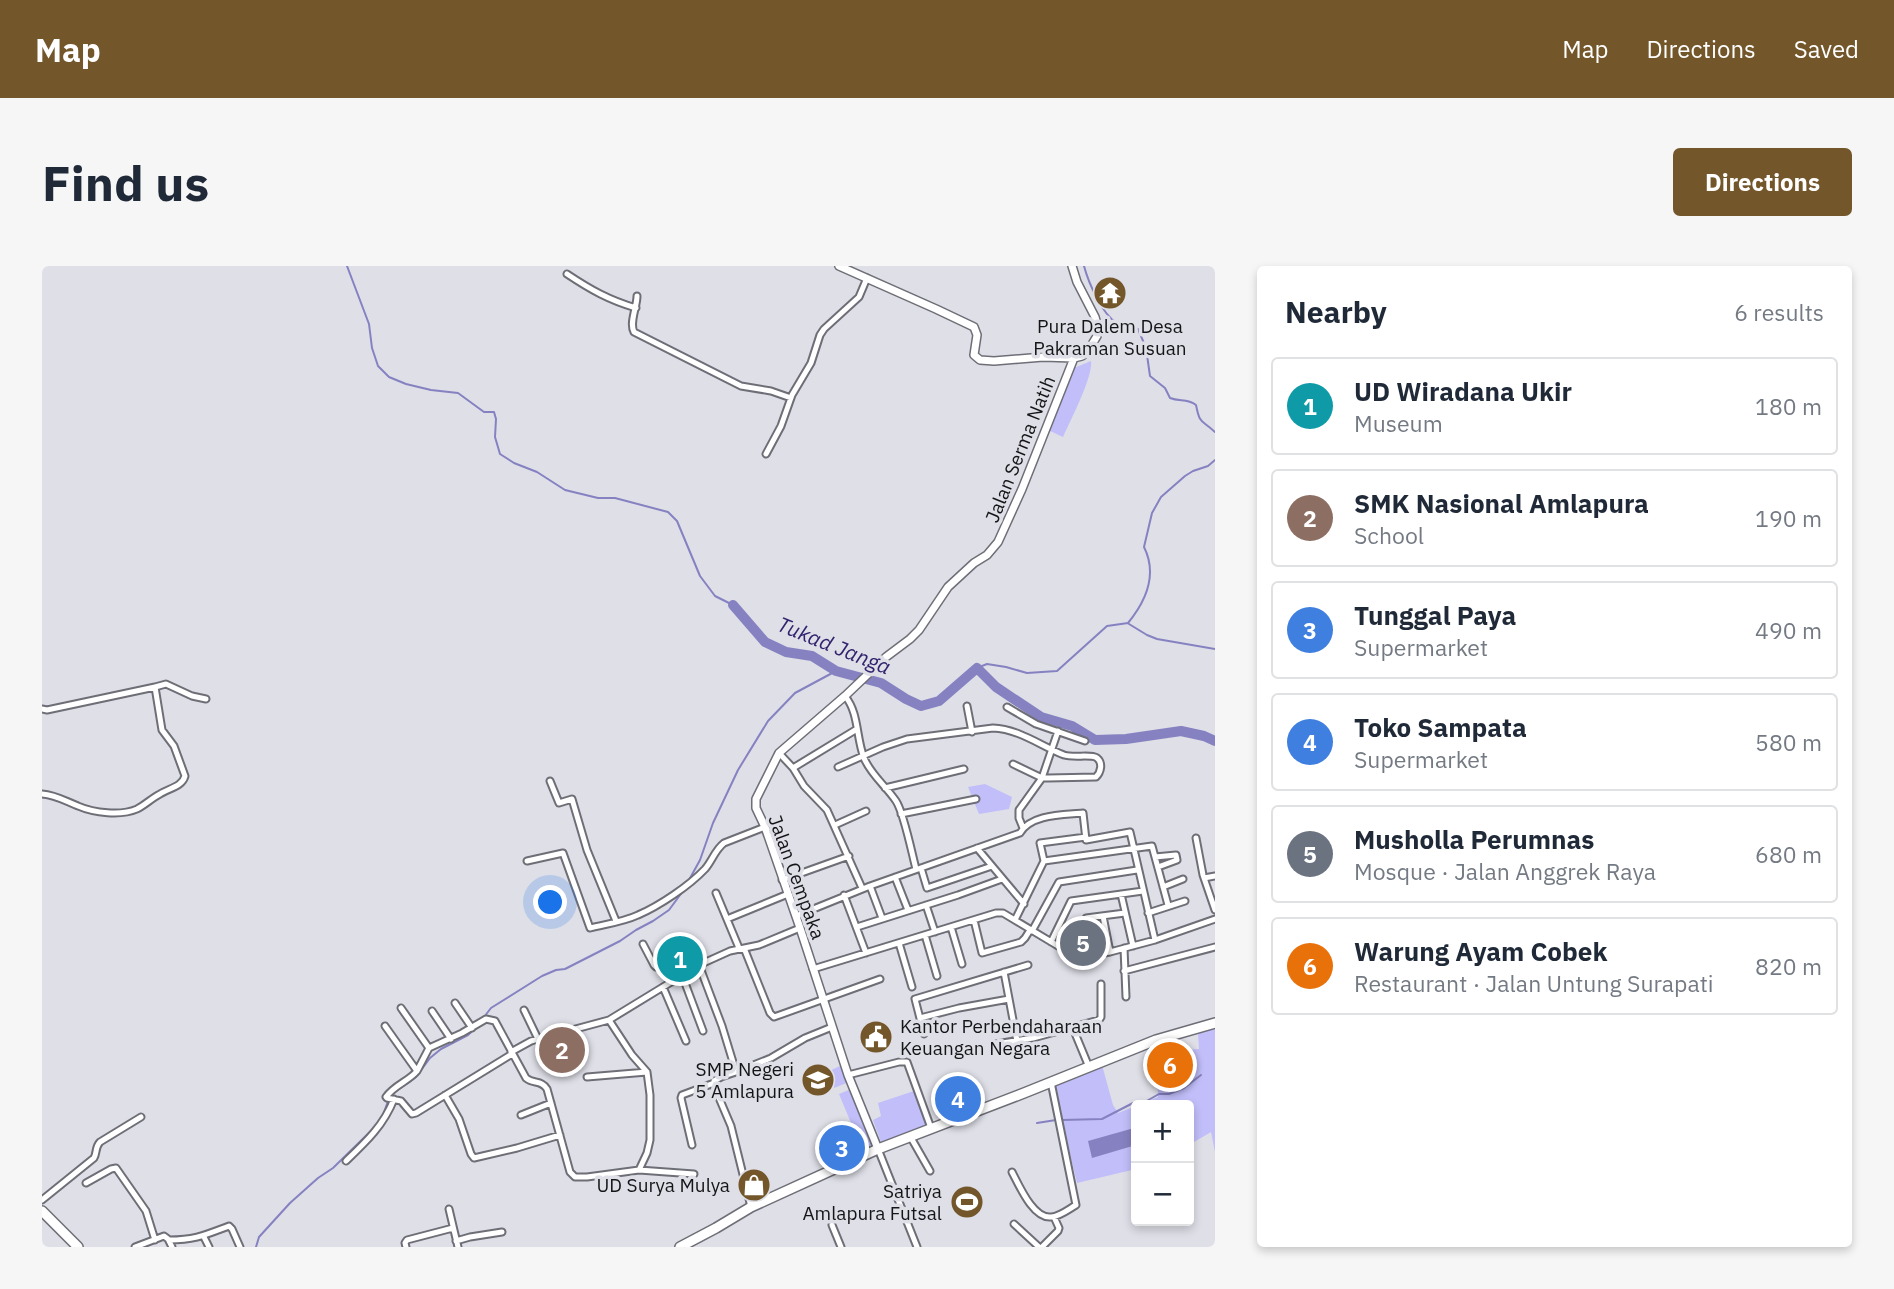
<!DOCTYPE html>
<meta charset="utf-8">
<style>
:root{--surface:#fff;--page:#f6f6f7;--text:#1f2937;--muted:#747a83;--line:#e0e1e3;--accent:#73562a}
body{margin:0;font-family:"IBM Plex Sans",sans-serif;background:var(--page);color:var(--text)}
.controls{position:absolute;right:21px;bottom:21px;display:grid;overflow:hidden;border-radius:7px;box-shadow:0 4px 10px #0003}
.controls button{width:63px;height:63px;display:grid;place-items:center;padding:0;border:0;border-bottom:2px solid var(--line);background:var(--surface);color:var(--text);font:35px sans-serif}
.you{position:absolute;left:509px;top:637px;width:24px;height:24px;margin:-18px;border:5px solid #fff;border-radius:50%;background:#1a73e8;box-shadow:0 0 0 10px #1a73e833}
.badge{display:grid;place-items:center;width:46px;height:46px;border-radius:50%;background:var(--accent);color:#fff;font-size:23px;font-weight:700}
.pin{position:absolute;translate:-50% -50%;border:4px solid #fff;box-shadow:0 2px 7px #0006}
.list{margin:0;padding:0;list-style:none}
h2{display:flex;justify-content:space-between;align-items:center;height:91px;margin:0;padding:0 28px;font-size:30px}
h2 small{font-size:23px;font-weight:400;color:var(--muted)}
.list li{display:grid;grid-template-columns:46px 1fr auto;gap:21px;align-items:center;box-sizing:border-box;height:98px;margin:0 14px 14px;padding:0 14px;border:2px solid var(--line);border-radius:7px}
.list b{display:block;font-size:26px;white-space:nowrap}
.list p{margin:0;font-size:23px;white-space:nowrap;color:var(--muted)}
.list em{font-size:23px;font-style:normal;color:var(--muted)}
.map{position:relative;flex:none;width:1173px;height:981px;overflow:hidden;border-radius:7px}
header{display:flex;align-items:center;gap:42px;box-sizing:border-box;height:98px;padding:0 35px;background:var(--accent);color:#fff}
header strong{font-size:33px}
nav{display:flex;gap:38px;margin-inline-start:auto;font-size:24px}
.intro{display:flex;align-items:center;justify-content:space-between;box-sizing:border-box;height:168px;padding:0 42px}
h1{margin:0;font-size:49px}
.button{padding:18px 32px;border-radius:7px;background:var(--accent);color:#fff;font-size:24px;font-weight:700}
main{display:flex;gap:42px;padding:0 42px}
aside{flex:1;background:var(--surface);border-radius:7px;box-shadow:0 4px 10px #0003}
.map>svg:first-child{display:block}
.green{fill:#c1bef9}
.water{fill:#8682c1}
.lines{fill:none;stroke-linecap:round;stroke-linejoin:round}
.stream{stroke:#8682c1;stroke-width:2}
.river{stroke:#8682c1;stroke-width:10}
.street-casing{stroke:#6e6e77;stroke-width:9}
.secondary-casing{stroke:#6e6e77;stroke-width:10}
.highway-casing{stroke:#6e6e77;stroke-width:12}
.street{stroke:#fff;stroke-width:5}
.secondary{stroke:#fff;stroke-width:7}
.highway{stroke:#fff;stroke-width:9}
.labels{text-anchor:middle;stroke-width:7;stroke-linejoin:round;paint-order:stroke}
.poi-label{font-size:19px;fill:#151518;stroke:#dfdfe8;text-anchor:end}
.street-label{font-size:19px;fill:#151518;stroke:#dfdfe8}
.water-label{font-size:21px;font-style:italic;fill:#32236e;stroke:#dfdfe8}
</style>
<header>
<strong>Map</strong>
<nav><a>Map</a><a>Directions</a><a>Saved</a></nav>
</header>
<div class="intro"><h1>Find us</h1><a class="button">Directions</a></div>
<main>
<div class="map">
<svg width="1173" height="981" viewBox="0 0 1173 981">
<rect width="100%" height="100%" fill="#dfdfe8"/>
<path class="green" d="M1049,95C1051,111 1029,153 1021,171L1006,164L1032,102Z
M943,518L970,531L967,543L937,548L926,521Z
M1173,762V886L1169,866L1147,879V839H1097L1116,831L1115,808L1133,802L1131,773L1137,772L1140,784L1157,783L1156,767Z
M800,799L807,816L792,822L785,806Z
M1060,799L1071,839L1076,847L1094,840V903L1035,917L1011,818Z
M809,823L828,871L830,883L821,886L797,828Z
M875,824L885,860L840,879L831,854L839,850L836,837Z"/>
<path class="water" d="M1092,862L1094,879L1050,892L1046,875Z"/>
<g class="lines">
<path class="stream" d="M305,0L327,58L330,82L336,100L347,111L364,118L389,124L416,127L442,146H452L454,153L453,171L458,188L472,197L495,206L523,224L556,232H573L626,246L635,255L658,310L673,330L691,339
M1042,0C1046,15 1060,49 1075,57C1081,60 1089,60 1096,63L1104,82L1108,110L1123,122L1128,132C1138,136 1145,132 1154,139C1158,159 1159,153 1173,166
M1087,358L1105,369L1115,373L1173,383
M935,402L945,398L964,401L985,407L1015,405L1065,360L1086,357C1104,335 1116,309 1102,281L1110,247L1119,231L1143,210L1151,205L1166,200L1173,194
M647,614L658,594L671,557L696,504L726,455L753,427L794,405
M442,751L449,742L500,710L514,704L523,703L578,675L594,664L611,655L627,644L641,625
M1020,854L1060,853L1091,837H1101L1117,828H1127L1142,822L1159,809
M995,857L1014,854
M214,981L217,971L248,937L276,912L291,902L333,861L340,852L346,835L353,826L374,811L388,792L399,783L426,769L435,761"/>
<path class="river" d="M691,339L723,376L744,386L770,390L794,405L839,417L864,433L879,440L897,435L935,402L954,421L999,451L1030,460L1053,474L1084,473L1139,465L1162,470L1173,475"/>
<defs>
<path id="street" d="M525,8C549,24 567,34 594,42
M595,30C595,41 587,57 592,66L699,120L729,125L749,132
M724,188L739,160L750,129L769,97L778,69L782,63L817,31L825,12
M803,430C817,447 814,471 822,492C829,509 844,520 854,535C862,547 870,588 874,603
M925,440L930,466
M965,441L994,458L1043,475
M0,443L5,444L113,421
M737,487L751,502L762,520L785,544L820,622
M796,501L841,481L865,473L951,462C977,463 999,480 1022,489C1031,492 1050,488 1055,492C1061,497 1059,506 1054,511L1006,512H1000L971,498
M751,502L815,463
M508,515L517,537L530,533L545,584L574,655
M843,522L922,503
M0,528C14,529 23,535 36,540C52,547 79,550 95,543C103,539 110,532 118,528C127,522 140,521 143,510L132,480L120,464L113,421L124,418L150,430L164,433
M859,548L934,533
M793,559L824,545
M981,562L977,552V544L1000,512L1016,465
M1154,572L1161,609L1173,644
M935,582L982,638
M1113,591L1134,589L1135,594L1116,601
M485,595L521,587L548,662C564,658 581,656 596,649C617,640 647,620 663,603C670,595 673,584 682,577L723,561
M1002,595L998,577L1044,571
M879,602L885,622L950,600
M853,611L866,644
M1162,612L1173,610
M740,614L807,590
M828,620L840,652
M1121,621L1141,613
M674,627L697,682
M1079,628L1091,680
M802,629L824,687
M884,639L893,666
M1106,647L1143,635
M754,650L828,620L978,567C989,548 1021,549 1041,547L1044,574L1088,566L1113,674
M1061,650L1068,686
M685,653L746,628
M932,654L940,687L979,676L983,672L988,664
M973,654L1002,595L1110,580L1126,639
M815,661L916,629L960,613
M909,661L920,698
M990,665L1017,616L1095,604
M883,669L895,710
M1009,676L1029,635L1101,625
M857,677L870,721
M601,678L612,699L614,701H621L630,716
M702,682L728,747L732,751L838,713
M1082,682L1084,731
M1026,686L1044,652L1083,647
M657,699L680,760L694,806
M771,703L954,647H961L1026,686L1040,691L1068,686L1113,674L1173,653
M1082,705L1173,681
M962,706L975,775
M640,709L661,765
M621,721L644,775
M413,737L430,762
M359,742L387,782
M482,744L496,773
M390,745L409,773
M878,752L917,742L967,733
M567,754L590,789L605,806L608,829V874L605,887L597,904
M343,760L375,805L387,782L420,767L444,753L453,755L484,812C491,818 500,814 505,823L528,906L533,911H545L597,904L652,908
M1030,760L1047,801
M882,768L873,733L986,699
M954,778L991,772L1057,754L1059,751V718
M469,786L489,775L567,754L657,699L688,685L717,679L758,662
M375,805C367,815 352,819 344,831L345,832L359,835L370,848L374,847L470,788
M806,809L857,796H865L889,862
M545,811L605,806
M403,829L417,853L429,888L432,892L475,882L518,869
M479,849L509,837
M868,870L888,905
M650,879L639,832L640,829L672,817
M836,883L875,981
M304,895C324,876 342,859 352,833
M970,906C977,919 991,953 1009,951C1017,951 1027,943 1034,939L1009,816
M44,917L69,903L74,902L104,945L113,974
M0,934L52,892C55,887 53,881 58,876L99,851
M709,941L689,860L672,820V815L679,811L694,806L729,792L763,772L790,761
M407,943L416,981
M972,958L997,981
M790,959L799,981
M162,971L167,981
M127,974C153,974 163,969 187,960L190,963L198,981
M414,975L428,971L460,966
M93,981L122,970L126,973L130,981
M364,981L363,977L365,974L411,962
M1000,981L1016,965L1017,962L1012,951"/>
<path id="secondary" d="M797,0L894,43L932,61L935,69L932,89L938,94L952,95L1001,91L1032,92
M836,883L806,809L758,662L723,561L714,542V533L737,487L803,430L844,391L868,373L877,364L906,321L932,297L945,289L956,276L980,223L1032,92L1040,90L1046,85L1055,70L1056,62L1053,51L1035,16L1030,0"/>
<path id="highway" d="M0,945L36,981
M638,981L674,962L709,941L836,883L982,827L1114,774L1173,757"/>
</defs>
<use href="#street" class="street-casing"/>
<use href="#secondary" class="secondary-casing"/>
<use href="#highway" class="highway-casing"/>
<use href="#street" class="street"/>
<use href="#secondary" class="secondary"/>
<use href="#highway" class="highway"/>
</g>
<defs>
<symbol id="temple-disc" viewBox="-11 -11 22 22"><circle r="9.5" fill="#73562a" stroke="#dfdfe8"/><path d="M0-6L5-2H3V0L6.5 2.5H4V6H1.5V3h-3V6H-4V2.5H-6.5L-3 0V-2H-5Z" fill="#fff"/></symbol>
<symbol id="civic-disc" viewBox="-11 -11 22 22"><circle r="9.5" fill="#73562a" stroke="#dfdfe8"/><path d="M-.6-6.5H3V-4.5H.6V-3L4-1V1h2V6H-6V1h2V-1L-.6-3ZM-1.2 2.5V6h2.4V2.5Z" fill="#fff"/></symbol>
<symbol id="school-disc" viewBox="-11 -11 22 22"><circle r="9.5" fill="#73562a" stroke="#dfdfe8"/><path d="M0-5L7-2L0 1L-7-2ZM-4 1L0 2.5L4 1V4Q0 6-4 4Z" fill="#fff"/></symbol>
<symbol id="shop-disc" viewBox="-11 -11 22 22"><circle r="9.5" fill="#73562a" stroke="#dfdfe8"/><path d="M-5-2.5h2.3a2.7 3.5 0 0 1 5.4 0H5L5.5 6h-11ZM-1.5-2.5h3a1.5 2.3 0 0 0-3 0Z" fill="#fff"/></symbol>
<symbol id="stadium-disc" viewBox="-11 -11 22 22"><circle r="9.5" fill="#73562a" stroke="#dfdfe8"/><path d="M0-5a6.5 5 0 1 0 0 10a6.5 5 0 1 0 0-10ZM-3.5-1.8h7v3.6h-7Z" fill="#fff"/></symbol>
</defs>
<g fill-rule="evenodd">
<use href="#temple-disc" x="1049" y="8" width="38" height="38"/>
<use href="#civic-disc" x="815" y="752" width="38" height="38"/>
<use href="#school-disc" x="757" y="795" width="38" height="38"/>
<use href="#shop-disc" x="693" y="900" width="38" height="38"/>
<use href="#stadium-disc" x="906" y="917" width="38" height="38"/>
</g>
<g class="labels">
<g class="poi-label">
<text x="1068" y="67" text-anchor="middle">Pura Dalem Desa<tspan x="1068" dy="22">Pakraman Susuan</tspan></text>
<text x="858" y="767" text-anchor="start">Kantor Perbendaharaan<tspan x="858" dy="22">Keuangan Negara</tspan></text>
<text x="752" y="810">SMP Negeri<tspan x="752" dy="22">5 Amlapura</tspan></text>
<text x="688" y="926">UD Surya Mulya</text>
<text x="900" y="932">Satriya<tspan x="900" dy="22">Amlapura Futsal</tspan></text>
</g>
<g class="street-label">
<text transform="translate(978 183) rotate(-68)" y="7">Jalan Serma Natih</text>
<text transform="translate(755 611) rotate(70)" y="7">Jalan Cempaka</text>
</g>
<g class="water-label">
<text transform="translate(792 380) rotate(22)" y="7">Tukad Janga</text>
</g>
</g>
</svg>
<div class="controls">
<button>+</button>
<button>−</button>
</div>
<div class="you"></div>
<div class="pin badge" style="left:638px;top:693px;background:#0f9aa8">1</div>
<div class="pin badge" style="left:520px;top:784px;background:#8d6e63">2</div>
<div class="pin badge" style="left:800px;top:882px;background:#3f7fe0">3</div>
<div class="pin badge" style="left:916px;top:833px;background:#3f7fe0">4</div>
<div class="pin badge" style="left:1041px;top:677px;background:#6b7280">5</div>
<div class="pin badge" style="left:1128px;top:799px;background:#e8710a">6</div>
</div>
<aside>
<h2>Nearby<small>6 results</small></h2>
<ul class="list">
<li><span class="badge" style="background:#0f9aa8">1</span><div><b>UD Wiradana Ukir</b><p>Museum</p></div><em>180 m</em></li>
<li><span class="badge" style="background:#8d6e63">2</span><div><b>SMK Nasional Amlapura</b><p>School</p></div><em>190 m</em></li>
<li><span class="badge" style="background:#3f7fe0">3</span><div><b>Tunggal Paya</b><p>Supermarket</p></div><em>490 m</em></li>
<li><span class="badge" style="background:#3f7fe0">4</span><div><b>Toko Sampata</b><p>Supermarket</p></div><em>580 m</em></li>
<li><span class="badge" style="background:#6b7280">5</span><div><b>Musholla Perumnas</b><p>Mosque · Jalan Anggrek Raya</p></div><em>680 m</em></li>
<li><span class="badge" style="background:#e8710a">6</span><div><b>Warung Ayam Cobek</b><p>Restaurant · Jalan Untung Surapati</p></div><em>820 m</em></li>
</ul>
</aside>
</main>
